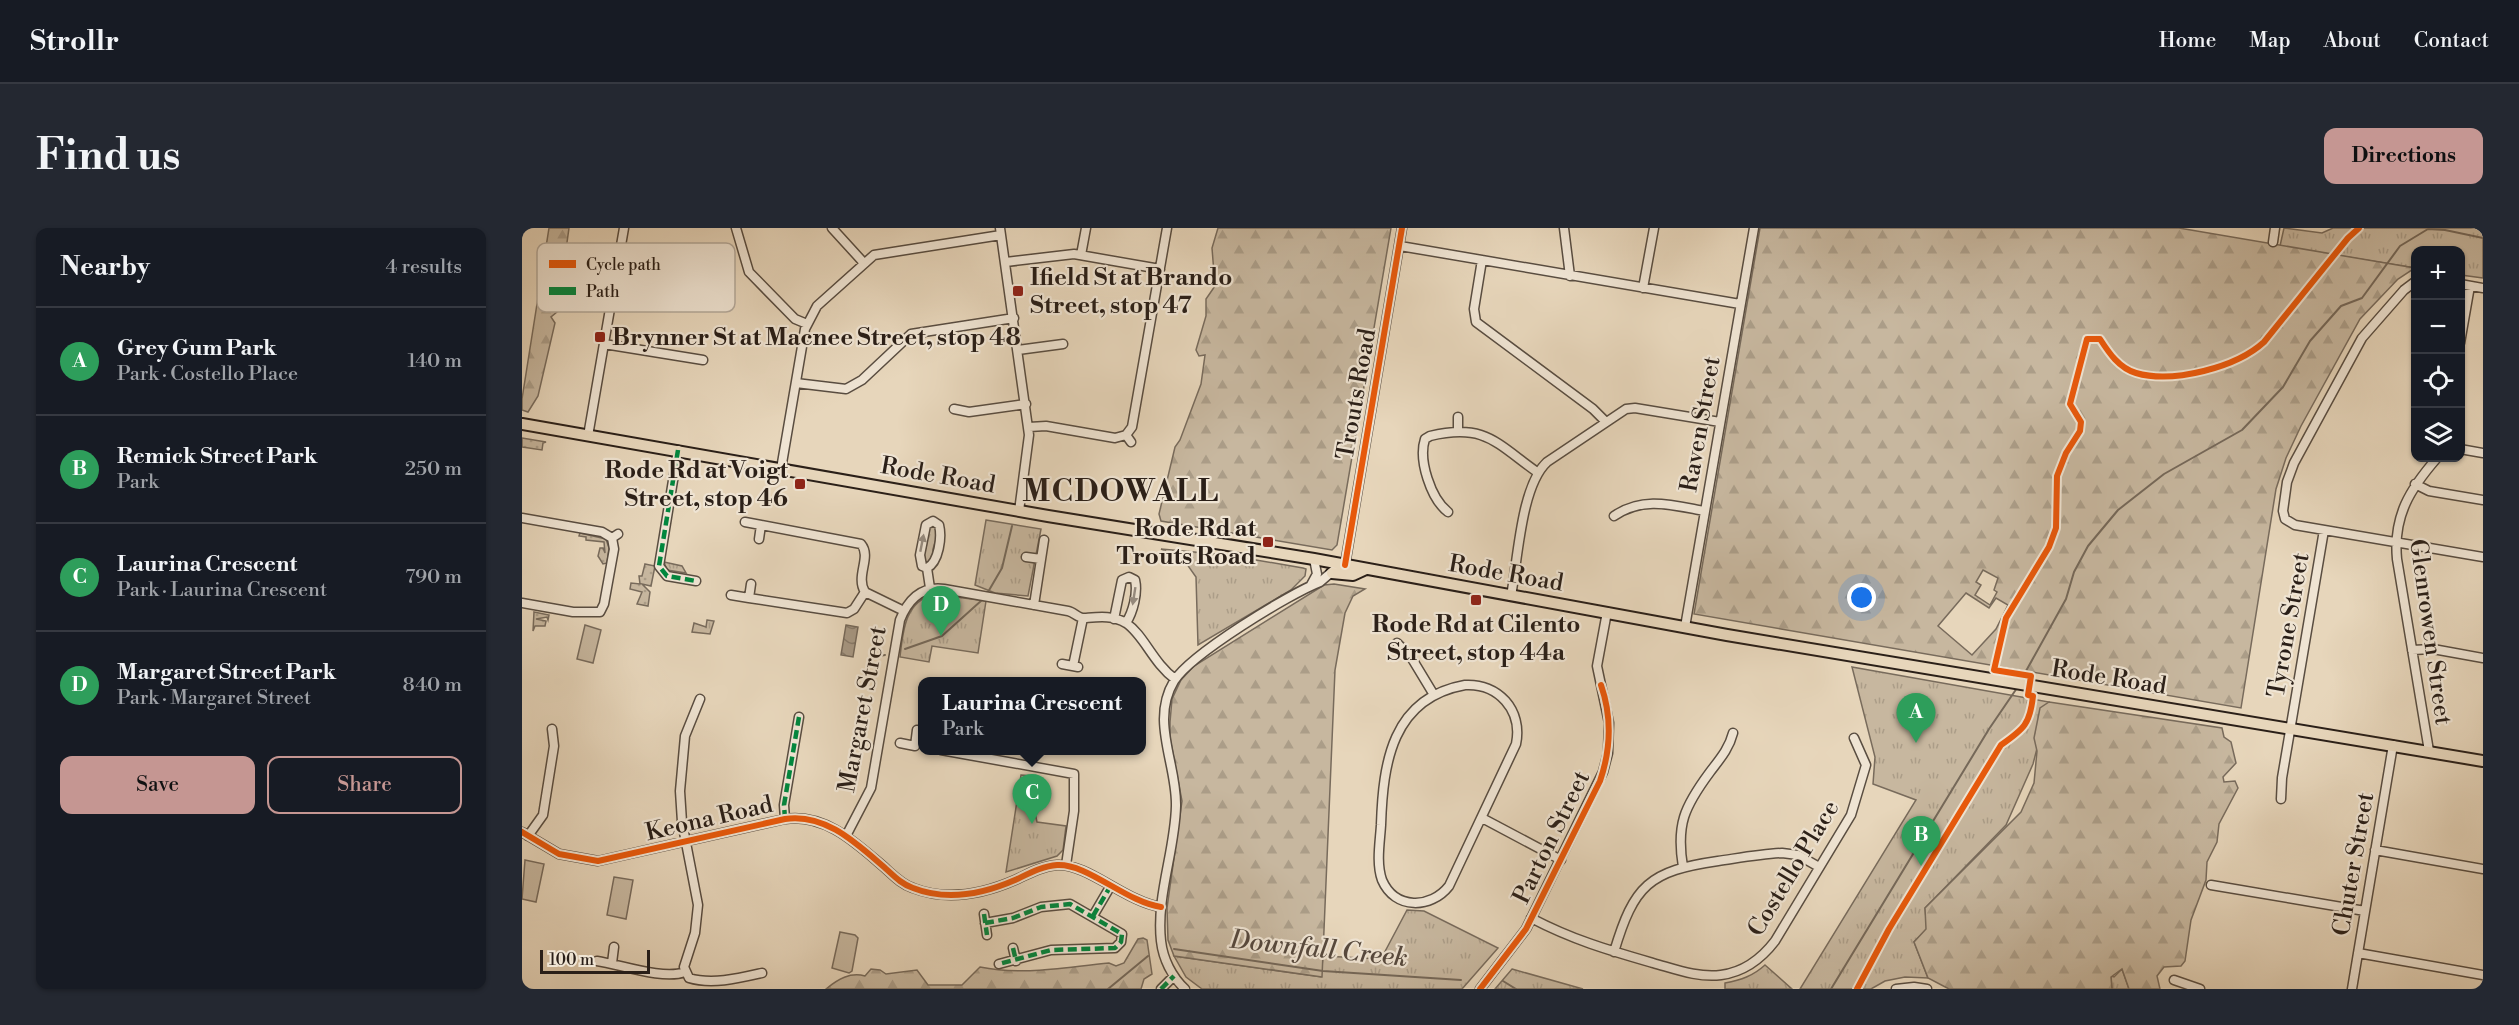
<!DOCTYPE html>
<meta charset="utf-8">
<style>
:root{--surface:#171b24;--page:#242831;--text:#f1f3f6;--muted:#9ea1a6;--line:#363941;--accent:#c59692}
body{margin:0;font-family:"Libre Bodoni",serif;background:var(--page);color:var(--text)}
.controls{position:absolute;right:18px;top:18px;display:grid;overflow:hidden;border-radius:12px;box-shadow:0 2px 4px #0004}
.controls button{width:54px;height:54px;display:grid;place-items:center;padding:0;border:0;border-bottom:2px solid var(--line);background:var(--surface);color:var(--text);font:30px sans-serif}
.scale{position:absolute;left:18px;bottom:15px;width:110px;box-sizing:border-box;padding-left:6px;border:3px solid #2a1f18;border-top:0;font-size:16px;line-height:21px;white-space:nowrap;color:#2a1f18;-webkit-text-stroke:4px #efe4d3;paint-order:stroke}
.you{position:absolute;left:1340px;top:370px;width:21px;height:21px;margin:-15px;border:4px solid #fff;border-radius:50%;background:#1a73e8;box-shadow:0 0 0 9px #1a73e833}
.badge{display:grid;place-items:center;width:39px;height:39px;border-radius:50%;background:var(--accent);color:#fff;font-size:20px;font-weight:700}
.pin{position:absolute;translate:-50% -50px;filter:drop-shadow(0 2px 3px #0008)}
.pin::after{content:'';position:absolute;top:32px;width:21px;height:18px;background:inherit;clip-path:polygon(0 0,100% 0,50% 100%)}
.popup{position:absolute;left:396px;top:449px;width:228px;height:78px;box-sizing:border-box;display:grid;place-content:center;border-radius:12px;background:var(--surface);filter:drop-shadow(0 2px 4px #0005);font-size:20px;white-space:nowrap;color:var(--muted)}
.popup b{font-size:22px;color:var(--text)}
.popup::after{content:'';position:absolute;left:50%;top:100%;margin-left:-12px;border:12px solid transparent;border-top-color:var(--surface)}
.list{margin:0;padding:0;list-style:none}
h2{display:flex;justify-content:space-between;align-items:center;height:78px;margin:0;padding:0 24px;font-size:26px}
h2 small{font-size:20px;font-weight:400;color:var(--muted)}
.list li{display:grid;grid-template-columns:39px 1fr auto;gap:18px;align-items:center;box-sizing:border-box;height:108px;padding:0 24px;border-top:2px solid var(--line)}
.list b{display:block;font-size:22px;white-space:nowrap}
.list p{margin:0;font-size:20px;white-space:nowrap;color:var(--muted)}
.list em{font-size:20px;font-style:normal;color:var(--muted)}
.actions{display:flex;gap:12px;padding:18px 24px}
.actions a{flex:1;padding:14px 0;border:2px solid var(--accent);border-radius:12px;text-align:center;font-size:21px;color:var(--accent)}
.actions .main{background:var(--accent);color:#111}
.icon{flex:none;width:33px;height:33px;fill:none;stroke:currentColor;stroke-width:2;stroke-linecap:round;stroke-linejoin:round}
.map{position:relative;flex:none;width:1961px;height:761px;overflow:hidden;border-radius:12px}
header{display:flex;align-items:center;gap:36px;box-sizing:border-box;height:84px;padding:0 30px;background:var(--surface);border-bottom:2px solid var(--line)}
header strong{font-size:28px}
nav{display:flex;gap:33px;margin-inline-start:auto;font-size:21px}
.intro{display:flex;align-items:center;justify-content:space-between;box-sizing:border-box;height:144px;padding:0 36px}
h1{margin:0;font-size:42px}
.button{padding:15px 27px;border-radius:12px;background:var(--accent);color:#111;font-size:21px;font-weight:700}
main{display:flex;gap:36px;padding:0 36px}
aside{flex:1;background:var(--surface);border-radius:12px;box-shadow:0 2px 4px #0004}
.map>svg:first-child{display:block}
.grass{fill:url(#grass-tufts);stroke:#786b5c;stroke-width:1.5}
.forest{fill:url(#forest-firs);stroke:#786b5c;stroke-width:1.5;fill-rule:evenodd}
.garden{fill:url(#garden-dots);stroke:#786b5c;stroke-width:1.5}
.pitch{fill:#c7b79f;stroke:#786b5c;stroke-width:1.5}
.water{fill:url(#water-waves);stroke:#756859;stroke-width:1.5}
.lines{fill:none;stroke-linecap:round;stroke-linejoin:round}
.stream{stroke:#756859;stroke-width:2}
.minor-casing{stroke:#594d41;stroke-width:11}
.major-casing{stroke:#2a1f18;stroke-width:14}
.minor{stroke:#efe4d3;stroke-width:8}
.major{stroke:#e7d6bb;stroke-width:10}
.quiet{stroke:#00873e;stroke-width:4.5;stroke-dasharray:9 4.5;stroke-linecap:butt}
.cycleway-casing{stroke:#efe4d3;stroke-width:10}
.cycleway{stroke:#e8590c;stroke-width:6}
.oneway{fill:#968b7f}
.poi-dot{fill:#8f2418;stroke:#efe4d3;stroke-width:2}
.labels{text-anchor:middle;stroke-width:4.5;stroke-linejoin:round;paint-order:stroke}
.poi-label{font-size:24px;font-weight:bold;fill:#2a1f18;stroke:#efe4d3;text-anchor:start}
.street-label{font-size:24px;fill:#2a1f18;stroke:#efe4d3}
.water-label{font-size:26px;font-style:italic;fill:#56493e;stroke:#efe4d3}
.district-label{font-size:30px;font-weight:bold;letter-spacing:1.5px;fill:#2a1f18;stroke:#efe4d3}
.key{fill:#efe4d3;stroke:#b4a99b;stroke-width:1.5}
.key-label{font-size:16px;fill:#2a1f18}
</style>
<header>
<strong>Strollr</strong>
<nav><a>Home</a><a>Map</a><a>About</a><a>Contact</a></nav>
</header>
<div class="intro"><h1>Find us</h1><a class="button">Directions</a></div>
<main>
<aside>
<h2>Nearby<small>4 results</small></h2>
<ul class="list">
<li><span class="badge" style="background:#2e9e5b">A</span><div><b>Grey Gum Park</b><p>Park · Costello Place</p></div><em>140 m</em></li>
<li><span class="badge" style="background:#2e9e5b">B</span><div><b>Remick Street Park</b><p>Park</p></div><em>250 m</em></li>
<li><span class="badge" style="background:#2e9e5b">C</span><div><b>Laurina Crescent</b><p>Park · Laurina Crescent</p></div><em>790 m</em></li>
<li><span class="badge" style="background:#2e9e5b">D</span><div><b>Margaret Street Park</b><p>Park · Margaret Street</p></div><em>840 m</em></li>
</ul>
<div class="actions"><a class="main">Save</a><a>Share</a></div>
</aside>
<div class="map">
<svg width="1961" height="761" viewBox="0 0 1961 761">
<defs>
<pattern id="grass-tufts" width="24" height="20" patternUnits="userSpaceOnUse" patternTransform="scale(1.5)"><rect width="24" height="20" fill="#c7b79f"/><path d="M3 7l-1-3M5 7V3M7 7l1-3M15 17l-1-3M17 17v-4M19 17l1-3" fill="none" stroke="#ab9d88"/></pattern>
<pattern id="forest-firs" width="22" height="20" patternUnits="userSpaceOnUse" patternTransform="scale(1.5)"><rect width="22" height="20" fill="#c7b79f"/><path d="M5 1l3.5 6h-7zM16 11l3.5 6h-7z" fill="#ab9d88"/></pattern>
<pattern id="garden-dots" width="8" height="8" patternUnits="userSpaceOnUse" patternTransform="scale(1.5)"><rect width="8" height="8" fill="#c7b79f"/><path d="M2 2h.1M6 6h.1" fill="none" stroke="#ab9d88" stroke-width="1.8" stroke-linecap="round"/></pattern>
<pattern id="water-waves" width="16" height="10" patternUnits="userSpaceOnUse" patternTransform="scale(1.5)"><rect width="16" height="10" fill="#a79884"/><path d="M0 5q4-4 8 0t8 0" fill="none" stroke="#887b6b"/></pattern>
</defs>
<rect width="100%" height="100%" fill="#e7d6bb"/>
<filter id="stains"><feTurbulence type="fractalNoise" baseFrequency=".00333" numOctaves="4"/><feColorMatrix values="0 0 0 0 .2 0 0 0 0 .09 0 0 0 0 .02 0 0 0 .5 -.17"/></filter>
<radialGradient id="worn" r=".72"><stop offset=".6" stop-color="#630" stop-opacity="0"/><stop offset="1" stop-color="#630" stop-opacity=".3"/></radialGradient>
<path class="grass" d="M1762,0L1800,5L1811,0H1961V50L1939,47L1938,22H1894L1893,40L1758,18Z
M464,292L519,301L506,368L473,365L453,357Z
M407,297H412L416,304L411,321V331L403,337L402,320H404Z
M639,321L705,327L781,340L784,341L783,348L769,362L676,417L674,349L662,332Z
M142,334L160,338L164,345L145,342Z
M412,366L464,373L456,425L410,418L407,434L378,429C381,402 383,374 412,366Z
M185,392L192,393L188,406L170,404L172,395L184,399Z
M1330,439L1527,474L1511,536L1484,597L1403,680L1405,701L1392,714L1406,750L1383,749L1363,753L1349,761H1278L1394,572L1351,556L1353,529Z
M499,547L511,548L509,566L515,594L544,598L541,622L535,628L484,644Z
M885,682L902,683L976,720L940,761H680L664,749L652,728L799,749L801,728L859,731Z
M1243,737L1270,761H1203V755C1219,752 1231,748 1243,737Z
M990,741L1061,761H973Z
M1600,741L1607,761H1590L1589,748L1592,749Z"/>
<path class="forest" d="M27,0H47L40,50L33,69L35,84L29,89L33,95L16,168L6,184L0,182V171Z
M696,0H869L815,317L810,322L639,293L637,286L653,219L658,212L679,156L683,127L677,128L674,122L684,88V71L693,58L690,20Z
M1238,0H1657L1893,40L1876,51L1838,91L1779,198L1764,230L1754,261L1719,480L1172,386ZM1461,342L1476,350L1472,362L1475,364L1468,377L1453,367L1459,357L1454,354ZM1444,365L1467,380L1474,370L1486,377L1474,401L1450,427L1416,398Z
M812,356L843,361L831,368L823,385L813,442L800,749L652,728L646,712L645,680L660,573L648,510V494L650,471L659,452L672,438L802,357Z
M1527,474L1700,500L1702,509L1709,514L1714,535L1701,549L1702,554L1713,553L1716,560L1697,596L1695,614L1685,634L1684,652L1669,692L1663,733L1659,738L1642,739L1635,748L1638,761H1607L1600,741L1589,749L1590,761H1427L1406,750L1392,714L1404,701L1403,680L1499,584L1512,555L1515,523L1512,510L1518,480Z
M621,710L625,712L630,746L622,751L619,761H304C316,751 328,744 343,748L349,741L358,742L364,746L395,742L406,757H440L458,739C502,748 543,739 587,735L594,738L602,735L616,711Z"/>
<path class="garden" d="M0,210L24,214L21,215L20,222L0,219Z
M58,305L84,311L87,320L85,335L81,336L76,328L78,320H81L83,325L82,314L64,312V309L57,308Z
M123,336L133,338L129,358L120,356L128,364L126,378L115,376L120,364L108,361L109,355L118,356L117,348H120Z
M12,384L27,387L26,392L25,389L14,391L24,393L23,398H13L11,403Z"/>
<path class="pitch" d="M63,397L79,402L71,435L55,431Z
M3,632L22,636L14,674L0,671Z
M92,649L111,652L104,691L85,687Z
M318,704L333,707L336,710L330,743L327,745L310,740Z"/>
<path class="water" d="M324,397L336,399L331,429L319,427Z"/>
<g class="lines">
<path class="stream" d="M466,364L480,340L490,298
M383,421L420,408L460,372
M351,429L363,427
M1499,452L1544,371L1552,344L1566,318L1596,282L1642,246L1720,202L1761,159L1788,113L1819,78L1840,70L1878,18L1906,1L1923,2L1961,10
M652,721L801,743L939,752
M981,753L994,761
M586,761L626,728
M1309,761L1467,501L1495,460"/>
<defs>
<path id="minor" d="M214,0L227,44L273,91L285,96
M310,0L341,34
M478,0L507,207L497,283
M1042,0L1048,48
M1751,14L1753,0
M878,18L1218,76
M559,27L564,0
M960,32L952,81L954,94L1071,181L1083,193
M484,34L552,26L638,41
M96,37L131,43L138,38L135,30L98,24
M1894,53L1882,62L1840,110L1772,235L1765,254L1761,283L1763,291L1773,297L1961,329
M1938,56L1961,60
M1121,60L1132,0
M1938,115L1948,58
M82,116L181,132
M496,122L541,116
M274,155L324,161L340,152L389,106L492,90
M432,181L447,184L504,176
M936,189V204
M507,199L524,198L593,210L604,207
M66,208L102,0
M609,214L604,207L610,199L645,0
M1938,221L1961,225
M156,222L137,338L145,348L174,353
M259,241L283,101L295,78L352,27L479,7
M1893,256L1907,263L1961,272
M926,284C909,271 896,232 903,211L908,208C963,195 974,215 1015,244
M1092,288C1121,268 1150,277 1182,283
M0,290L80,304L90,310
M223,294L239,297L237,311
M239,297L339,316C350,329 333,348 343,364
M504,329L519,331
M823,337L880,0
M405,340C417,334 420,309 417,297L411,293L404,297L398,327L400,338L405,340L408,360
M789,357L795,346L792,331
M209,367L227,370L229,356
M989,368C996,331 999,258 1025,234L1104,181L1113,180L1198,194
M227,370L325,385L332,381L343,364L382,383
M0,375L51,384H78L82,376L92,321L90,310L96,306
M512,377L522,312
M592,391L600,352L607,349L613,352C616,365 611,384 604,395
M1163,399L1232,0
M875,415L889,429L912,467
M1890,422L1911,421L1961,430
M540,436L556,439
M551,438L561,390
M943,457C976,455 1001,482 994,516L927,658C909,681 873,682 860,652C854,635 858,614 859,597C861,535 870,470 943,457Z
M178,471L163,508L158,563L160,594L176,677L173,705L162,739L167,750C190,757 218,750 240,745
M378,515L393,518L395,502
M419,522L552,546V583L544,637
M1907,523L1875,331C1871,288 1888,261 1915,230
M1759,571L1760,550L1802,302
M960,590L1039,632
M263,591L262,577L277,489
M0,604L37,626L76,633L263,591C303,585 334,615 362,639C371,647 379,656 391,660C424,673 461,666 493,652C506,646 520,638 535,637C565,635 604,674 639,679
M6,608L21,587L32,518L30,501
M324,608L349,560L378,392C386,372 399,358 422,361L546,383C552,384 557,391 563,390C576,389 591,387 604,395C622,407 631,435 653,451
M1853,622L1961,641
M1161,639C1154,597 1162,579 1188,544C1197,532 1207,521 1211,505
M1689,657L1843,683
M462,686L465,707
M571,688L588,659
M1009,690C1051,712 1086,722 1131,735C1153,741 1176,750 1199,747C1222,744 1240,730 1253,713L1329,587L1344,537L1332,510
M463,695L491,690L519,679L548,676L600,706L599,714L593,720L529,722L477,736
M491,720L494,733
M1092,724C1112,657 1127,643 1196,633C1217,630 1239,626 1260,625L1276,627L1297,639
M1836,725L1961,747
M75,733C100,737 141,752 163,744
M90,735L92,719
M1652,752L1678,761
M639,761L652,748
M663,761C650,749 641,731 639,713C634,668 653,623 654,578C655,536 628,493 652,453C669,426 767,366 798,354L812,342
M958,761L1004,701L1081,544L1086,525L1087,495L1075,438L1085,384
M1374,761L1392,759L1405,761
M1830,761L1871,517"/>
<path id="major" d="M0,196L526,288L792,331L1205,407L1961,533
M810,345L831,347L844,341"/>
</defs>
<use href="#minor" class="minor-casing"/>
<use href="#major" class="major-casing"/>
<use href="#minor" class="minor"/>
<use href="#major" class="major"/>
<path class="quiet" d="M156,222L137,338L145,348L174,353
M263,591L262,577L277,489
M462,686L465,707
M571,688L588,659
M463,695L491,690L519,679L548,676L600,706L599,714L593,720L529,722L477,736
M491,720L494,733
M639,761L652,748"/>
<defs>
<path id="cycleway" d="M823,337L880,0
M0,604L37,626L76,633L263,591C303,585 334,615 362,639C371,647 379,656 391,660C424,673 461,666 493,652C506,646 520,638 535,637C565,635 604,674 639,679
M958,761L1004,701L1078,553C1089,521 1090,489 1079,457
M1335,761L1367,701L1479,517C1502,501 1508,496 1511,468L1506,467L1509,448L1472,442L1484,390L1527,319L1534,300L1535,248L1544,225L1558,203L1559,194L1548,176L1565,111H1578C1587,125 1597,140 1614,145C1651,156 1715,139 1742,114L1826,10L1837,0"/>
</defs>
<use href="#cycleway" class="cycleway-casing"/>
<use href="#cycleway" class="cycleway"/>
</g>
<defs><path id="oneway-solid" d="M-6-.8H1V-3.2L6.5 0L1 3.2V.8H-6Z" transform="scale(1.5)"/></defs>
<g class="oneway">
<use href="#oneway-solid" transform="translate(400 315) rotate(-79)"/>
<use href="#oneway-solid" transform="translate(612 368) rotate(99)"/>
</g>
<g class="poi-dot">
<rect x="490" y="57" width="12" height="12" rx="3"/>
<rect x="72" y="103" width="12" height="12" rx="3"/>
<rect x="272" y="250" width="12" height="12" rx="3"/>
<rect x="740" y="308" width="12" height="12" rx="3"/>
<rect x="948" y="366" width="12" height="12" rx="3"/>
</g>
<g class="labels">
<g class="poi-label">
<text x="508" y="57">Ifield St at Brando<tspan x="508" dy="28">Street, stop 47</tspan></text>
<text x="90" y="117">Brynner St at Macnee Street, stop 48</text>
<text x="266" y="250" text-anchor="end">Rode Rd at Voigt<tspan x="266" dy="28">Street, stop 46</tspan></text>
<text x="734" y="308" text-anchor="end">Rode Rd at<tspan x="734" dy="28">Trouts Road</tspan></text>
<text x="954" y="404" text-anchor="middle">Rode Rd at Cilento<tspan x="954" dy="28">Street, stop 44a</tspan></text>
</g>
<g class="street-label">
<text transform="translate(834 166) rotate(-80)" y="8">Trouts Road</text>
<text transform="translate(1178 196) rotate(-80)" y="8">Raven Street</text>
<text transform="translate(416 247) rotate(10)" y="8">Rode Road</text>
<text transform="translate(984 345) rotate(10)" y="8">Rode Road</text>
<text transform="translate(1766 397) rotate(-80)" y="8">Tyrone Street</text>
<text transform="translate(1909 404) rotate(82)" y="8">Glenrowen Street</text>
<text transform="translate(1587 449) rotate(9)" y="8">Rode Road</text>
<text transform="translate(340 481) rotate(-79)" y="8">Margaret Street</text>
<text transform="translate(187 590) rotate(-13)" y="8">Keona Road</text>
<text transform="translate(1029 609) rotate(-64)" y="8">Parton Street</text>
<text transform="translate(1831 636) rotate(-80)" y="8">Chuter Street</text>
<text transform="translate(1271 640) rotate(-59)" y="8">Costello Place</text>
</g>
<g class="water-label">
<text transform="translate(797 720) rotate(6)" y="9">Downfall Creek</text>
</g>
<g class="district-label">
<text x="599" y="273">MCDOWALL</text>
</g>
</g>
<rect x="15" y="15" width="198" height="69" rx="9" class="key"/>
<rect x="27" y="32" width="27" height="8" fill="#e8590c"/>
<rect x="27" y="59" width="27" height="8" fill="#00873e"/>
<g class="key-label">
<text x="64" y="42">Cycle path</text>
<text x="64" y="69">Path</text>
</g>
<rect width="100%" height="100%" filter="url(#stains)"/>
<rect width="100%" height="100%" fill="url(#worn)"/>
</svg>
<div class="controls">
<button>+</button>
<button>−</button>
<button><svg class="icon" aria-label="locate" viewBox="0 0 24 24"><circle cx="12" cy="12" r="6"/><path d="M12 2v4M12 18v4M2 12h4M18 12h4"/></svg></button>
<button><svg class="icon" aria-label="layers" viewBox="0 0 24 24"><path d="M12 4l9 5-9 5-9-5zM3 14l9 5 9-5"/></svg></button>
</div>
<div class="scale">100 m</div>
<div class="you"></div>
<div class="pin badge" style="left:1394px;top:515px;background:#2e9e5b">A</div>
<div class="pin badge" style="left:1399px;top:638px;background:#2e9e5b">B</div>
<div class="pin badge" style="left:510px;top:596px;background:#2e9e5b">C</div>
<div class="popup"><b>Laurina Crescent</b>Park</div>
<div class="pin badge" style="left:419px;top:408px;background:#2e9e5b">D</div>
</div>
</main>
